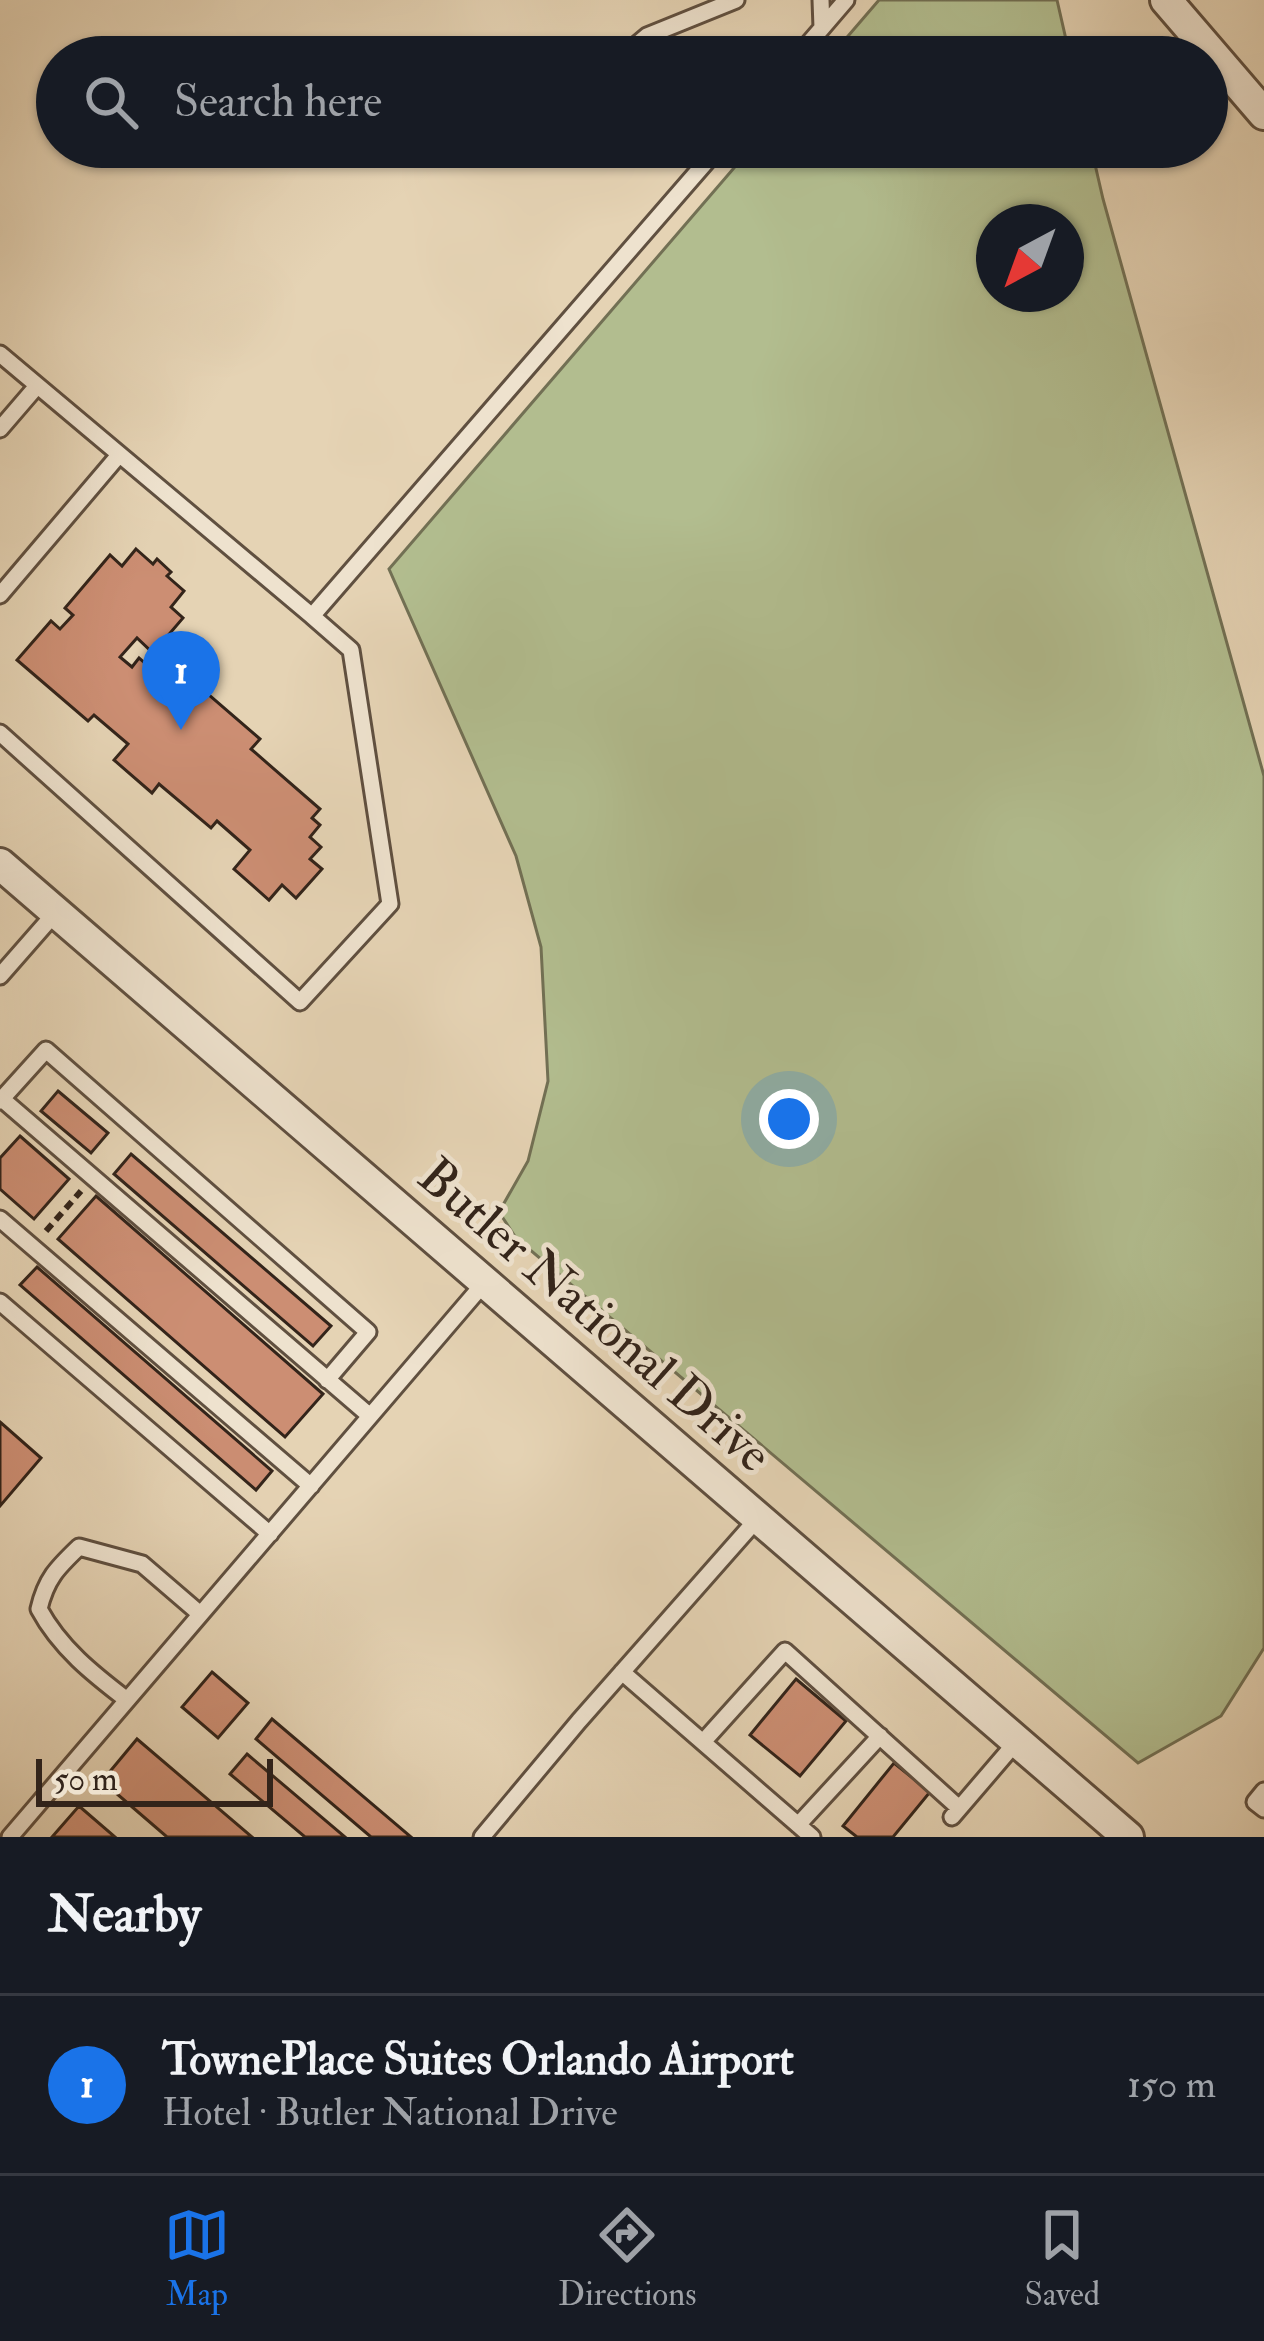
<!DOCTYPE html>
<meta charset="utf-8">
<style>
:root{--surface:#171b24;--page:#242831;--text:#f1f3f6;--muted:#9ea1a6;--line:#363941;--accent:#1a73e8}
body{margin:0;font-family:"IM FELL Double Pica",serif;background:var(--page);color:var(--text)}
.compass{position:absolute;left:976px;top:204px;width:108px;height:108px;border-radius:50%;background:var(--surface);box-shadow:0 3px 9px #0004;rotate:221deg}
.scale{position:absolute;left:36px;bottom:30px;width:237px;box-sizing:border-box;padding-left:12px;border:6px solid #33241a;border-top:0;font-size:33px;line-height:42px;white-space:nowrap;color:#33241a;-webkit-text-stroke:9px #eee2ce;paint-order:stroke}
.you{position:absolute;left:789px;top:1119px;width:42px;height:42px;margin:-30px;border:9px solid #fff;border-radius:50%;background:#1a73e8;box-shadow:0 0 0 18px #1a73e833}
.badge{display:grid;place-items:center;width:78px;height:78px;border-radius:50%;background:var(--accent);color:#fff;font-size:39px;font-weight:700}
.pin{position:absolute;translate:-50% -99px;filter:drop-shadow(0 3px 6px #0008)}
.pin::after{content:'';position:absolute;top:63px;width:42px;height:36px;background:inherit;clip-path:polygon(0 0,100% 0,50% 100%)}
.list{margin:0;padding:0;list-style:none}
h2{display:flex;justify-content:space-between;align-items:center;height:156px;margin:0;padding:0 48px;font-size:51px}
h2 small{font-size:39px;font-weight:400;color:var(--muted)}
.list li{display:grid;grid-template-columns:78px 1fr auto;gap:36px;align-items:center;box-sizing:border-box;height:180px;padding:0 48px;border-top:3px solid var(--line)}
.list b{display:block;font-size:45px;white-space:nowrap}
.list p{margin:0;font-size:39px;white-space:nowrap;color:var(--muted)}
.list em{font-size:39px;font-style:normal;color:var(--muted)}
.icon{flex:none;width:66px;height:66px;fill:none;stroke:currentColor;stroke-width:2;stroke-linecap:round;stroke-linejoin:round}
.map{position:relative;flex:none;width:1264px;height:1837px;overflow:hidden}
.search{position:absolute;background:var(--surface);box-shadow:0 3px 9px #0004;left:36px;right:36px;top:36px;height:132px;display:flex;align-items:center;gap:30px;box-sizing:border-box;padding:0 42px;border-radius:66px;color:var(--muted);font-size:45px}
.sheet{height:336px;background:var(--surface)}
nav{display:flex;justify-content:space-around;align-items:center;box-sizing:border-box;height:168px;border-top:3px solid var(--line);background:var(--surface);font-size:33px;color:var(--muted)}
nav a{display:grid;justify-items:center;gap:6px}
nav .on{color:var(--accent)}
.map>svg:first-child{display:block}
.green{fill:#b2bd8f;stroke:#727054;stroke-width:3;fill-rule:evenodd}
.building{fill:#cc8e73;stroke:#33241a;stroke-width:3}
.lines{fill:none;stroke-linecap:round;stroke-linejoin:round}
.lane-casing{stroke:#605040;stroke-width:21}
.street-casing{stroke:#605040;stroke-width:36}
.path{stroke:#33241a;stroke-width:6;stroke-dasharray:9 6;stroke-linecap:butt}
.lane{stroke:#eee2ce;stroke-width:15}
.street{stroke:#eee2ce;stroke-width:30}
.labels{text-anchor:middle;stroke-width:10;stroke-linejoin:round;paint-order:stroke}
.street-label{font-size:51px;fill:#33241a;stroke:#eee2ce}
</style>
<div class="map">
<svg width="1264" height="1837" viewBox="0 0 1264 1837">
<rect width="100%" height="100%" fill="#e5d3b4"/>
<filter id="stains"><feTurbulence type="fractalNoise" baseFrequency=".00167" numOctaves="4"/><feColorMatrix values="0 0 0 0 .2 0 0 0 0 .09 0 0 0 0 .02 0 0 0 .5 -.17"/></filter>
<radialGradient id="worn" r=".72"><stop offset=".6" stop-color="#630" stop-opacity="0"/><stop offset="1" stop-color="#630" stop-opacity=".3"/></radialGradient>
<path class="green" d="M879,0H1057L1070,57H830Z
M752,147H1091L1103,199L1264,776V1648L1221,1716L1138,1763L516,1238L499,1212L528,1161L548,1081L541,947L516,856L389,569ZM994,222H1066V294H994Z"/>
<path class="building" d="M136,549L153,564L157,559L171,572L167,576L184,591L171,607L183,618L153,653L137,638L120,657L132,667L139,658L174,689L186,675L260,739L251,749L320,809L312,818L320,825L310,837L321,847L310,859L322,869L296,898L282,885L269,900L234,869L250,850L217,821L211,828L159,784L152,793L114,760L128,744L94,715L88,721L17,660L51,621L60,629L73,615L65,608L110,555L122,566Z
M58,1091L108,1133L91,1153L41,1111Z
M20,1136L69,1179L34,1219L0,1189V1158Z
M131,1154L331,1326L313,1346L114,1174Z
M96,1196L323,1394L285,1437L58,1239Z
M37,1267L272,1471L256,1490L20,1285Z
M0,1422L41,1458L0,1506Z
M212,1672L248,1703L218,1738L182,1707Z
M796,1679L846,1721L800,1776L750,1735Z
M272,1719L411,1837H371L256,1739Z
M137,1739L252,1837H167L102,1781Z
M247,1754L345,1837H305L230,1774Z
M894,1763L930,1792L893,1837H857L843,1826Z
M79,1806L115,1837H52Z"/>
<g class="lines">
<defs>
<path id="lane" d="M821,0L822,28L846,0
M622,57L647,36L736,0
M797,57L822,28
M0,354L312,616L719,147
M0,429L37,386
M0,595L119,455
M0,733L300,1002L390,904L351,650L312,616
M0,976L56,912
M2,1099L370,1416
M0,1101L46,1050L368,1332L327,1380
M0,1219L311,1486
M0,1302L270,1534
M622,1672L812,1837
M127,1700C93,1674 60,1648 39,1609C46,1579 57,1568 79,1547L142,1564L199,1613
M703,1742L785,1651L959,1808
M1264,1791L1255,1802L1264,1809
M952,1817L1017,1741
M798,1825L880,1736
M10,1837L485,1282
M482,1837L579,1721L758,1518"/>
<path id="street" d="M1166,0L1264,114
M0,864L1128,1837"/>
</defs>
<use href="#lane" class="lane-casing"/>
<use href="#street" class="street-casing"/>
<path class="path" d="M46,1231L81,1191"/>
<use href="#lane" class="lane"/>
<use href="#street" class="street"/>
</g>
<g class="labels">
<g class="street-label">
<text transform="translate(596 1314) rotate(41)" y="18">Butler National Drive</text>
</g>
</g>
<rect width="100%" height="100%" filter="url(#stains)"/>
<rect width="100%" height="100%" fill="url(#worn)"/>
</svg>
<svg class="compass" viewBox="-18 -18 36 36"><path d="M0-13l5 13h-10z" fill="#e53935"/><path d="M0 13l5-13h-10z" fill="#9ea1a6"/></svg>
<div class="scale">50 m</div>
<div class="you"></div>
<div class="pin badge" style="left:181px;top:730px">1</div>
<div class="search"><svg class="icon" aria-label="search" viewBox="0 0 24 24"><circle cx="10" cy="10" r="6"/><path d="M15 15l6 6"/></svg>Search here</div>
</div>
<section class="sheet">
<h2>Nearby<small></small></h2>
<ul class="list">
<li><span class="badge">1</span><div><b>TownePlace Suites Orlando Airport</b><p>Hotel · Butler National Drive</p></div><em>150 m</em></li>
</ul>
</section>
<nav>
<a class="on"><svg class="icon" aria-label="map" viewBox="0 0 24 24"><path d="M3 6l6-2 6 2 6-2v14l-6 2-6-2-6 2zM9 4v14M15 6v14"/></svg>Map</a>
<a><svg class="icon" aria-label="directions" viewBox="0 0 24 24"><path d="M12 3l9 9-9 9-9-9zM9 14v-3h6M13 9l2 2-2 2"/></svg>Directions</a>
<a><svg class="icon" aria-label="saved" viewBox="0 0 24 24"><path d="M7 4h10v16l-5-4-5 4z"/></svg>Saved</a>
</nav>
